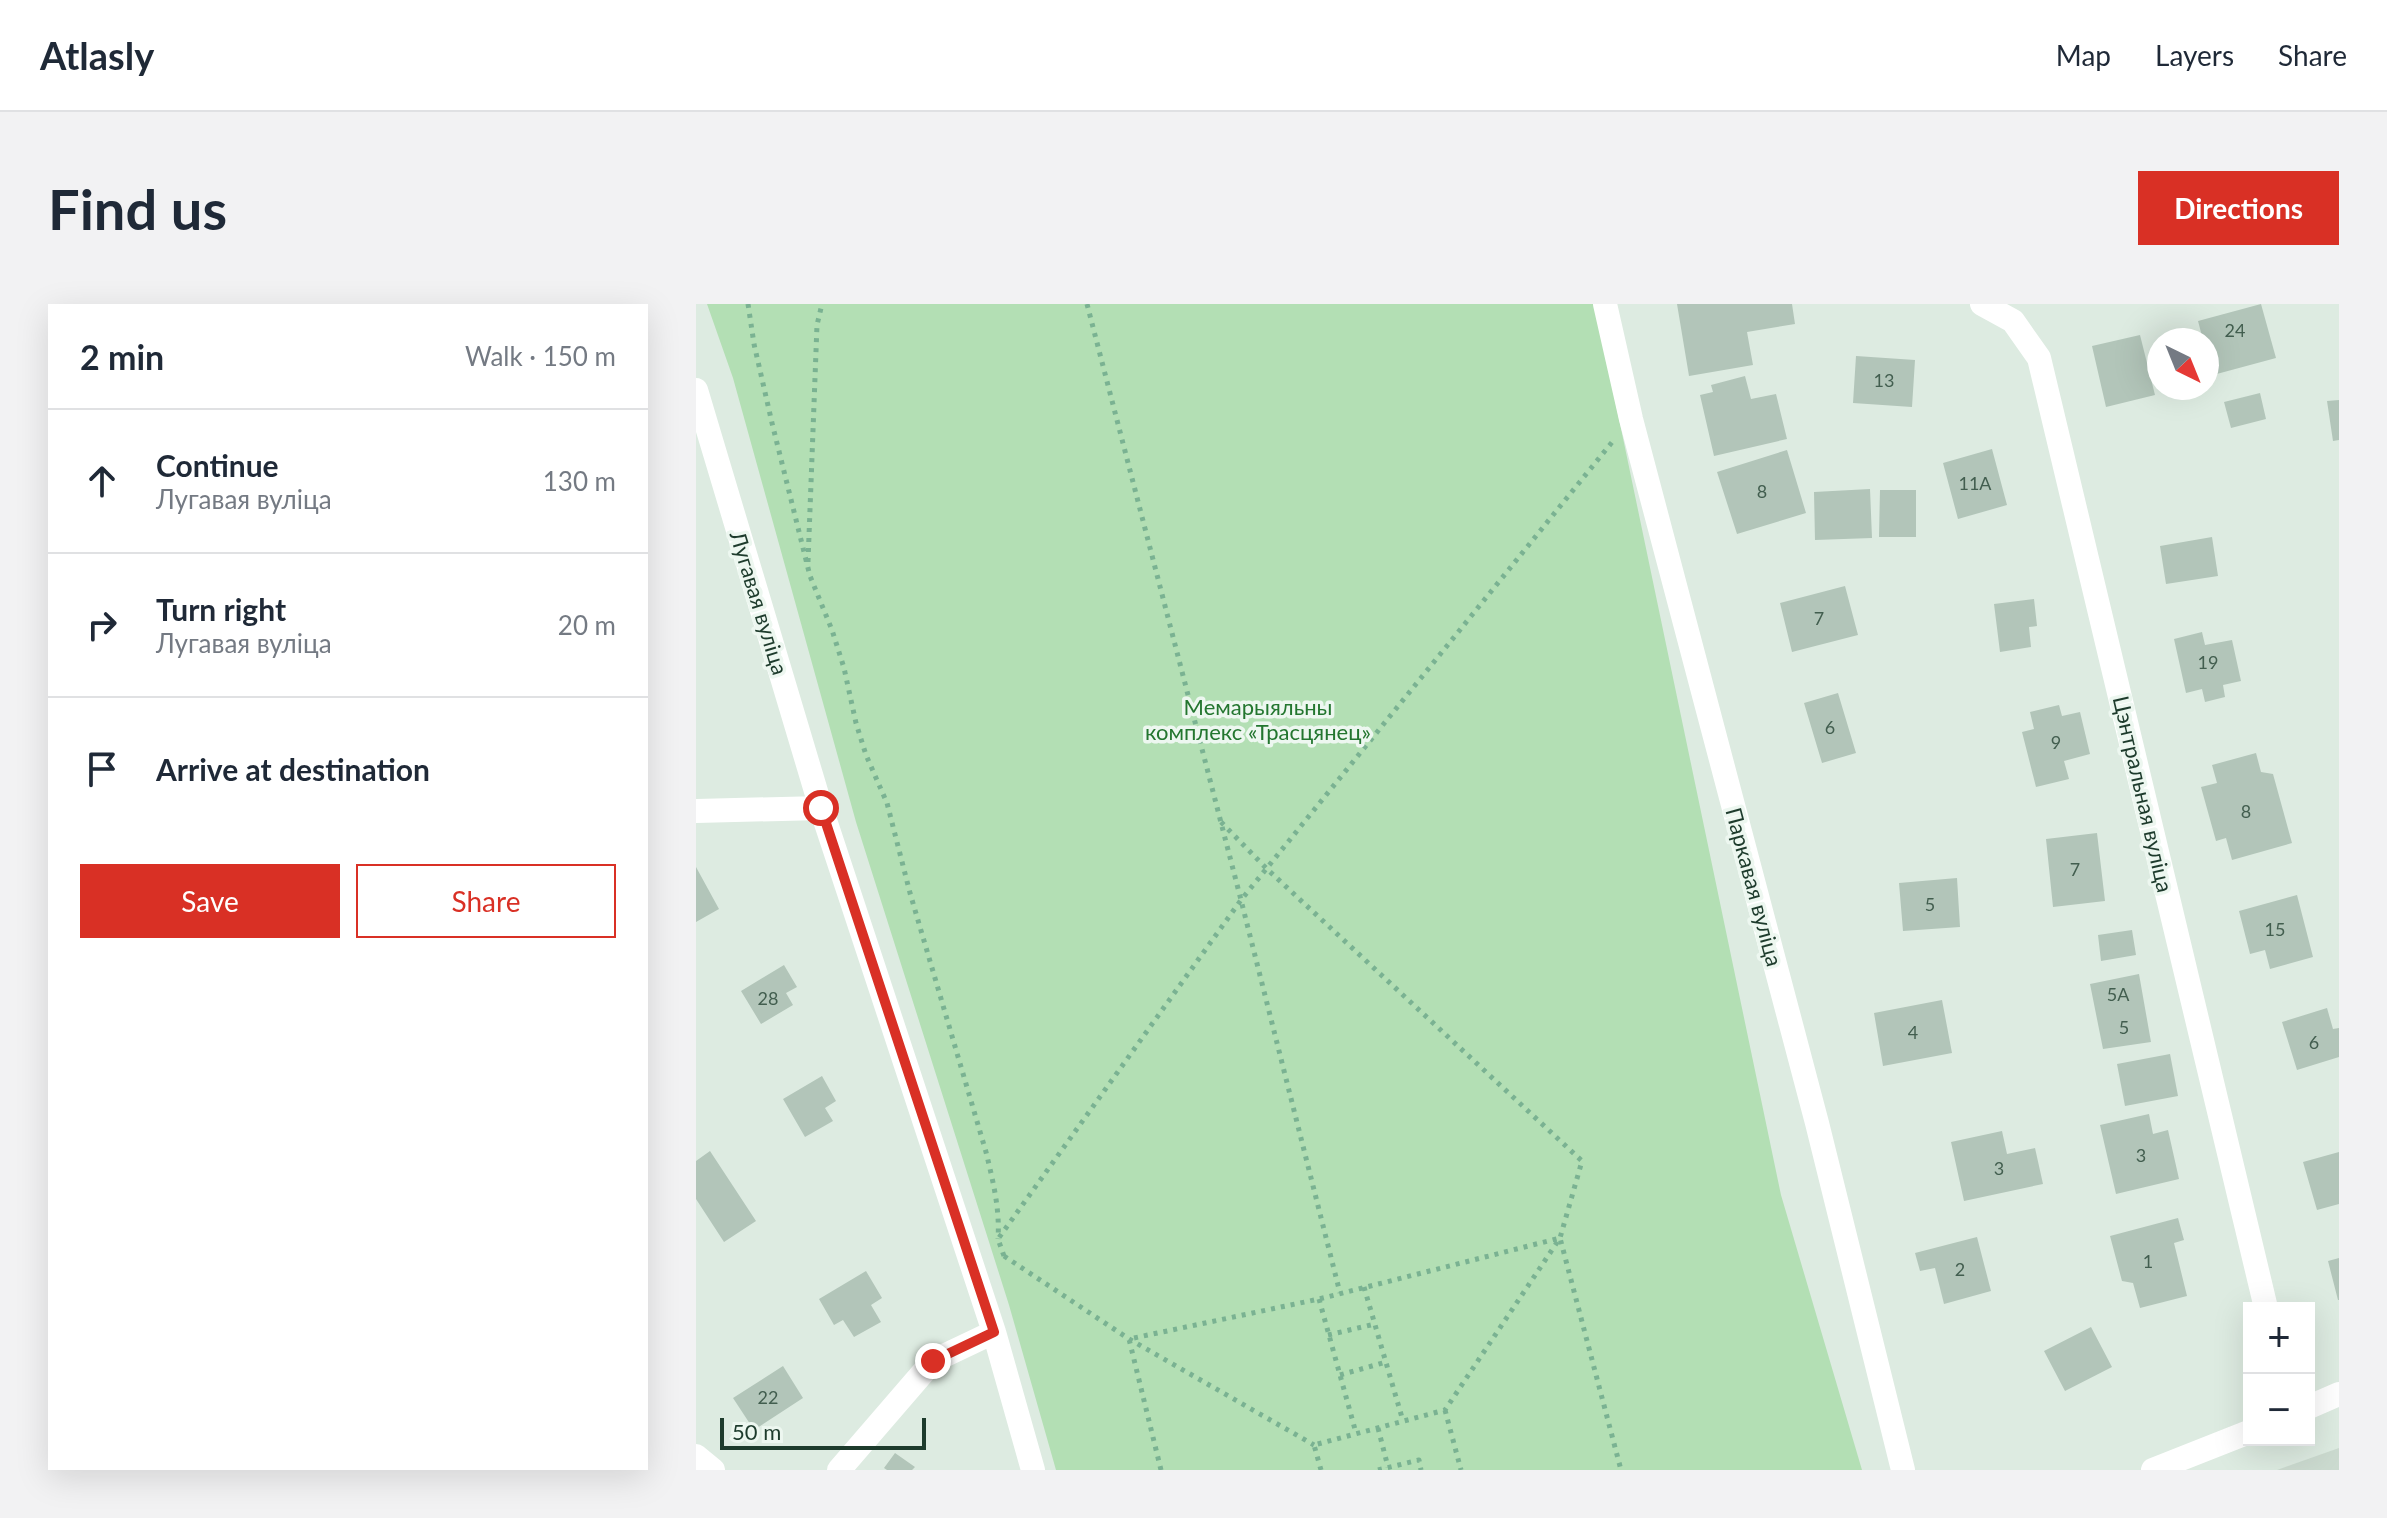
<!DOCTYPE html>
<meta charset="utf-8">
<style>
:root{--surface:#fff;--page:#f2f2f3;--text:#1f2937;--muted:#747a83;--line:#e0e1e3;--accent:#d93025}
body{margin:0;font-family:Lato,sans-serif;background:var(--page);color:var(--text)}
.controls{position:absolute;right:24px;bottom:24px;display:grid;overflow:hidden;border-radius:0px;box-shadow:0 8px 32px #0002}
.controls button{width:72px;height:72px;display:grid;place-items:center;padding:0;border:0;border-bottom:2px solid var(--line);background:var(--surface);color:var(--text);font:40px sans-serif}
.compass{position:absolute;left:1451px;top:24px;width:72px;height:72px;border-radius:50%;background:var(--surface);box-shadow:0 8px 32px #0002;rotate:137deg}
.scale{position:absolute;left:24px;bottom:20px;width:206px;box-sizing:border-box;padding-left:8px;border:4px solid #1d3b2c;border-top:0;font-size:22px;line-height:28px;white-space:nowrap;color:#1d3b2c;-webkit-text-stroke:6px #edf7f0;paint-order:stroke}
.stop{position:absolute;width:24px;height:24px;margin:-18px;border:6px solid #d93025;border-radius:50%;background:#fff}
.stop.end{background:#d93025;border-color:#fff;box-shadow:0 2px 8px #0008}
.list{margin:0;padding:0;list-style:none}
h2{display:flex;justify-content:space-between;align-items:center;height:104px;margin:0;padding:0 32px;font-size:34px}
h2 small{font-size:26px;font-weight:400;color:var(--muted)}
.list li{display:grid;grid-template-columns:52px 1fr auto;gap:24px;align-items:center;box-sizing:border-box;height:144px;padding:0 32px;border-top:2px solid var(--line)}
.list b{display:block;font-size:30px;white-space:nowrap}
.list p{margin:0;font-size:26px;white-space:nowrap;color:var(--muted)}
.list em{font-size:26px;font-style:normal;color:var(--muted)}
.actions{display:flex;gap:16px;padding:24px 32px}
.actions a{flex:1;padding:18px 0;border:2px solid var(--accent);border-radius:0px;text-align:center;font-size:28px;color:var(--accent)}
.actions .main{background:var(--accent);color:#fff}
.icon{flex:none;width:44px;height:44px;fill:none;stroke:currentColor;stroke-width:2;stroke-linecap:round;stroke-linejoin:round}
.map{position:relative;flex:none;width:1643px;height:1166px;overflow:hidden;border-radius:0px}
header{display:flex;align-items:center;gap:48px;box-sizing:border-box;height:112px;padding:0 40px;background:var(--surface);border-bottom:2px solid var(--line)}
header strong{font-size:38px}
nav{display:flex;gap:44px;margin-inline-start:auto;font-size:28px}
.intro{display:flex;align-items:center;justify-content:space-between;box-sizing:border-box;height:192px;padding:0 48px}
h1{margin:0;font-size:56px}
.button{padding:20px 36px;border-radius:0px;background:var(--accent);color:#fff;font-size:28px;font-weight:700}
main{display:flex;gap:48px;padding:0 48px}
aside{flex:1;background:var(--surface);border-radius:0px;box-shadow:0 8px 32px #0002}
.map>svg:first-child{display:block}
.built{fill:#cbdacf}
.green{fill:#b3dfb4}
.building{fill:#b2c5b9}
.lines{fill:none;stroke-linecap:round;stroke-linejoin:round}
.path{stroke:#7ab292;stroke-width:5;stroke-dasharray:4 6;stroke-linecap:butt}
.street{stroke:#fff;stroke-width:24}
.route{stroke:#d93025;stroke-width:10}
.labels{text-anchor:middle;stroke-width:7;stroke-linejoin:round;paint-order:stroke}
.number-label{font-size:18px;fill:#425e4f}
.street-label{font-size:22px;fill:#1d3b2c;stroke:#edf7f0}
.park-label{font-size:22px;fill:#23762f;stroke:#edf7f0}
</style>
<header>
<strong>Atlasly</strong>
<nav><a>Map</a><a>Layers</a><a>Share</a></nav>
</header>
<div class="intro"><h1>Find us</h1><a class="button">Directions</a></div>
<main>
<aside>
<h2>2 min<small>Walk · 150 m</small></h2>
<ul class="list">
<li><svg class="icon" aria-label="ahead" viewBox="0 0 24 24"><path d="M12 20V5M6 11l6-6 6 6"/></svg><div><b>Continue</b><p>Лугавая вуліца</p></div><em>130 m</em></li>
<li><svg class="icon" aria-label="right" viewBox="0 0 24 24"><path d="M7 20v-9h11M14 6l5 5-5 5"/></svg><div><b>Turn right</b><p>Лугавая вуліца</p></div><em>20 m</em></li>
<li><svg class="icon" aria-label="arrive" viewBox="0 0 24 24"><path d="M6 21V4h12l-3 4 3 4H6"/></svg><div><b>Arrive at destination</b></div></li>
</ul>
<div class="actions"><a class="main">Save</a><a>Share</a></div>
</aside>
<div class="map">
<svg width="1643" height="1166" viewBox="0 0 1643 1166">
<rect width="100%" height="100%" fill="#ddebe1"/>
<path class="built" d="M1643,1144V1166H1581Z"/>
<path class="green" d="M11,0H899L1085,891L1166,1166H360L313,1001L160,518L37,74Z"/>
<path class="building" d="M981,0H1096L1099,20L1051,28L1057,61L993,72Z
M1565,0L1580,54L1517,71L1511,49V36H1507L1502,17Z
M1444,31L1459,91L1410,103L1396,42Z
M1160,52L1219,56L1216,103L1157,99Z
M1049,72L1055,95L1080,90L1091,135L1018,152L1004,91L1017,88L1015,81Z
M1564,89L1570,115L1535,124L1528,98Z
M1643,96V136L1637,137L1631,97Z
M1296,145L1311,201L1262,215L1247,159Z
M1091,146L1110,209L1041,230L1021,168Z
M1174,185L1176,234L1119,236L1118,188Z
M1184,186H1220V233H1183Z
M1516,233L1522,272L1470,280L1464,242Z
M1149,282L1162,331L1096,348L1084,299Z
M1338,295L1341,322L1333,323L1335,343L1304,348L1298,300Z
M1506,328L1509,341L1536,336L1545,377L1527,381L1529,393L1509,398L1506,385L1490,389L1478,335Z
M1142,389L1160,449L1126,459L1108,399Z
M1363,401L1366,412L1384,408L1394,450L1368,457L1373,475L1340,483L1326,428L1338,425L1334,408Z
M1560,449L1565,468L1577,470L1596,539L1536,556L1530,534L1520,537L1505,483L1521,479L1516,461Z
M1401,529L1409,597L1357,603L1350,535Z
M0,563L23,605L0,618Z
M1261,574L1264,623L1207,627L1203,579Z
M1601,591L1617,653L1574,665L1569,646L1554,650L1543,607Z
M1436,626L1440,651L1405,657L1402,631Z
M88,661L101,683L90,689L97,701L65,720L45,687Z
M1443,670L1455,738L1407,745L1394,680Z
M1246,696L1256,749L1187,762L1178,709Z
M1631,704L1637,725L1643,724V753L1601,766L1586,718Z
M1474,750L1482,792L1429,802L1421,760Z
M126,772L140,797L129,804L137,817L109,833L87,795Z
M1453,810L1457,830L1472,826L1483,875L1420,890L1404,821Z
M1306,827L1311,850L1339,844L1347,880L1268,897L1255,838Z
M14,847L60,917L28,938L0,895V857Z
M1643,848V900L1621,906L1607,858Z
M1482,914L1488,936L1478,939L1491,992L1444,1004L1437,979L1426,977L1414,932Z
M1281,933L1295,987L1248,1000L1239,964L1224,967L1219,949Z
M1643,954V996H1642L1632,957Z
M170,967L186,994L175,1001L185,1018L158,1033L147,1016L138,1021L123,995Z
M1395,1023L1416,1063L1369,1087L1348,1047Z
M87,1062L107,1094L58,1126L37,1094Z
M199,1149L219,1163L216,1166H191L188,1164Z"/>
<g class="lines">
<path class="path" d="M52,0L58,40L76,119L114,272L136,326L148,364L160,419L170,451L191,499L214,589L290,848C297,877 304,905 302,935
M391,0L545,596L644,989
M112,258L121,21L126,0
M525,518L571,565L886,857L864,934L749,1106L618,1141L625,1166
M308,952L302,935L545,596L917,137
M308,952L433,1035L618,1141
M668,983L707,1117
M623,995L660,1129
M632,1031L679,1020
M644,1071L690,1058
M749,1106L765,1166
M682,1124L692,1163
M465,1166L433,1035L623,995L864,934L925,1166
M682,1166L723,1156L725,1166"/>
<path class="street" d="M909,0L935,115L1121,819L1207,1166
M1286,0L1317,17L1343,54L1570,1004
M0,86L125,504L298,1028L337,1166
M0,507L125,504
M1613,1103L1643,1090
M0,1152L17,1166
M143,1166L237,1057L298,1028
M1457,1166L1553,1128"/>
</g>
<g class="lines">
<path class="route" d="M125,504L298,1028L237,1057"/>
</g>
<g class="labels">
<g class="number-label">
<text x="1539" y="33">24</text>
<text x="1188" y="83">13</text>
<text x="1279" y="186">11А</text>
<text x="1066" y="194">8</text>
<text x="1123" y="321">7</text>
<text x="1512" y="365">19</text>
<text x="1134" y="430">6</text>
<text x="1360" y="445">9</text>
<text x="1550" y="514">8</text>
<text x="1379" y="572">7</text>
<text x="1234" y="607">5</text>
<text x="1579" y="632">15</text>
<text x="1422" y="697">5А</text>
<text x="72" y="701">28</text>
<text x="1428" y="730">5</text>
<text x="1217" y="735">4</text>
<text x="1618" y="745">6</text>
<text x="1445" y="858">3</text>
<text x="1303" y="871">3</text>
<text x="1452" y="964">1</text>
<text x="1264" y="972">2</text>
<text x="72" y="1100">22</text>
</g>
<g class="street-label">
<text transform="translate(63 299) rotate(73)" y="8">Лугавая вуліца</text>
<text transform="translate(1447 490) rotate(77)" y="8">Цэнтральная вуліца</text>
<text transform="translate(1058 583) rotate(75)" y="8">Паркавая вуліца</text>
</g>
<g class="park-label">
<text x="562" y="411">Мемарыяльны<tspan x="562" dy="25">комплекс «Трасцянец»</tspan></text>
</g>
</g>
</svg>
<div class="controls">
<button>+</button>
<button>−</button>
</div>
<svg class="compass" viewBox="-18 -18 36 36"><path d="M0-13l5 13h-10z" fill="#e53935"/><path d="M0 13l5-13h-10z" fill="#747a83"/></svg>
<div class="scale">50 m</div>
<div class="stop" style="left:125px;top:504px"></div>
<div class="stop end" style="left:237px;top:1057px"></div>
</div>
</main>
